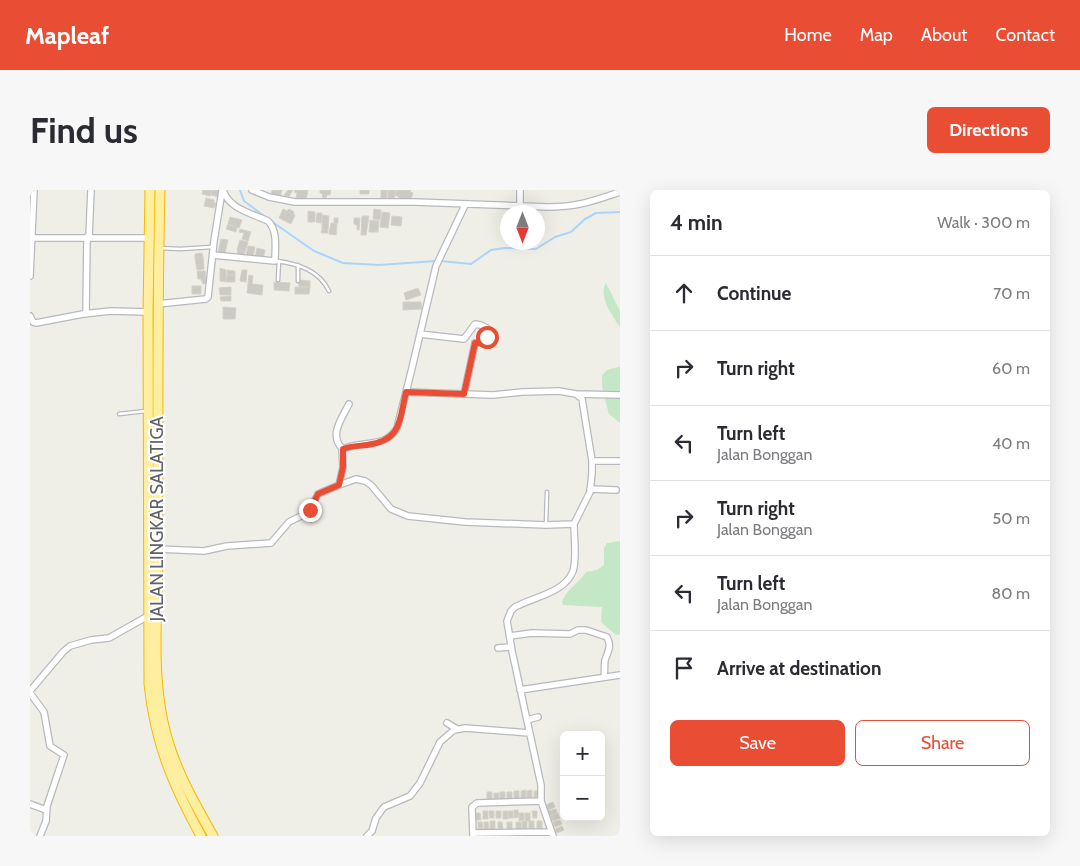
<!DOCTYPE html>
<meta charset="utf-8">
<style>
:root{--surface:#fff;--page:#f7f7f7;--text:#2b2b33;--muted:#7c7c81;--line:#e1e1e2;--accent:#e94d34}
body{margin:0;font-family:Cabin,sans-serif;background:var(--page);color:var(--text)}
.controls{position:absolute;right:15px;bottom:15px;display:grid;overflow:hidden;border-radius:8px;box-shadow:0 5px 20px #0002}
.controls button{width:45px;height:45px;display:grid;place-items:center;padding:0;border:0;border-bottom:1px solid var(--line);background:var(--surface);color:var(--text);font:25px sans-serif}
.compass{position:absolute;left:470px;top:15px;width:45px;height:45px;border-radius:50%;background:var(--surface);box-shadow:0 5px 20px #0002;rotate:180deg}
.stop{position:absolute;width:15px;height:15px;margin:-11px;border:4px solid #e94d34;border-radius:50%;background:#fff}
.stop.end{background:#e94d34;border-color:#fff;box-shadow:0 1px 5px #0008}
.list{margin:0;padding:0;list-style:none}
h2{display:flex;justify-content:space-between;align-items:center;height:65px;margin:0;padding:0 20px;font-size:21px}
h2 small{font-size:16px;font-weight:400;color:var(--muted)}
.list li{display:grid;grid-template-columns:32px 1fr auto;gap:15px;align-items:center;box-sizing:border-box;height:75px;padding:0 20px;border-top:1px solid var(--line)}
.list b{display:block;font-size:19px;white-space:nowrap}
.list p{margin:0;font-size:16px;white-space:nowrap;color:var(--muted)}
.list em{font-size:16px;font-style:normal;color:var(--muted)}
.actions{display:flex;gap:10px;padding:15px 20px}
.actions a{flex:1;padding:11px 0;border:1px solid var(--accent);border-radius:8px;text-align:center;font-size:18px;color:var(--accent)}
.actions .main{background:var(--accent);color:#fff}
.icon{flex:none;width:28px;height:28px;fill:none;stroke:currentColor;stroke-width:2;stroke-linecap:round;stroke-linejoin:round}
.map{position:relative;flex:none;width:590px;height:646px;overflow:hidden;border-radius:8px}
header{display:flex;align-items:center;gap:30px;box-sizing:border-box;height:70px;padding:0 25px;background:var(--accent);color:#fff}
header strong{font-size:24px}
nav{display:flex;gap:28px;margin-inline-start:auto;font-size:18px}
.intro{display:flex;align-items:center;justify-content:space-between;box-sizing:border-box;height:120px;padding:0 30px}
h1{margin:0;font-size:35px}
.button{padding:12px 22px;border-radius:8px;background:var(--accent);color:#fff;font-size:18px;font-weight:700}
main{display:flex;gap:30px;padding:0 30px}
aside{flex:1;background:var(--surface);border-radius:8px;box-shadow:0 5px 20px #0002}
.map>svg:first-child{display:block}
.green{fill:#c4e7c6}
.lines{fill:none;stroke-linecap:round;stroke-linejoin:round}
.stream{stroke:#a9d4ff;stroke-width:2}
.building{fill:#cccac4;stroke:#d5d1c5}
.service-casing{stroke:#b7b9bd;stroke-width:5}
.minor-casing{stroke:#b7b9bd;stroke-width:8}
.trunk-casing{stroke:#f6b801;stroke-width:11}
.service{stroke:#fff;stroke-width:2.5}
.minor{stroke:#fff;stroke-width:5.5}
.trunk{stroke:#feefa0;stroke-width:9}
.route{stroke:#e94d34;stroke-width:6}
.labels{text-anchor:middle;stroke-width:4.5;stroke-linejoin:round;paint-order:stroke}
.street-label{font-size:18px;fill:#5e6267;stroke:#fff}
</style>
<header>
<strong>Mapleaf</strong>
<nav><a>Home</a><a>Map</a><a>About</a><a>Contact</a></nav>
</header>
<div class="intro"><h1>Find us</h1><a class="button">Directions</a></div>
<main>
<div class="map">
<svg width="590" height="646" viewBox="0 0 590 646">
<rect width="100%" height="100%" fill="#f0efe7"/>
<path class="green" d="M576,93L590,121V137C582,126 568,106 576,93Z
M590,177V233L579,224C577,215 567,188 575,182C579,178 585,178 590,177Z
M590,351V444L586,445L571,432L572,417L533,415L532,412C537,398 549,394 556,382L567,380L574,375V358L577,353Z"/>
<g class="lines">
<path class="stream" d="M210,0L214,11L237,28
M241,31L284,61L313,73L349,75L406,71
M411,71L441,74L461,60L475,58L506,59L525,47L541,42L555,29L566,23L590,22"/>
</g>
<path class="building" d="M173,0H182L180,6L172,4Z
M182,0H190L189,7L181,5Z
M242,0H252L250,7L241,5Z
M258,0H263L258,8L254,5Z
M265,0H278L276,10L266,8L267,3L264,2Z
M290,0H301L300,5H297L296,8L292,7L293,4L290,3Z
M330,0H339V4H330Z
M351,0H357V11H351Z
M358,0H366L364,9H358Z
M367,0H381L380,2L383,3L380,11L376,12L368,9L369,7L365,5Z
M176,8L184,10V13H186L184,18L174,16Z
M253,19L257,21L259,19L264,22L263,24L265,25L261,34L249,28Z
M344,19L351,20L350,30L343,29Z
M278,21L285,22V32H278Z
M352,22L360,23L358,38L350,37Z
M287,23H292L291,33L286,32Z
M292,25L299,26L298,40L292,39Z
M332,26H339L336,45H331Z
M362,26L372,27L371,36L361,35Z
M200,27L212,30L209,38L198,34Z
M304,28H308V33H304Z
M324,28H330L329,40H327V35L324,34Z
M340,30L349,31L348,42H339Z
M301,33L307,34L306,45L299,44Z
M198,34L207,38L206,42L196,39Z
M210,39L221,42L218,51L212,49L214,43L209,42Z
M292,39L298,40V43H291Z
M191,49L198,50L195,63L188,62Z
M210,50L218,52L215,62L207,60Z
M218,56L225,57L223,67L216,65Z
M227,58L235,60L233,69L225,67Z
M208,60L215,62L214,67L207,65Z
M172,63L173,67L165,68V64Z
M173,67L174,79L167,80L165,68Z
M190,78L196,80V92L190,91Z
M197,80L205,81V85H197Z
M212,80H217L216,92L210,91Z
M167,81H175L176,93L173,94L171,89H168Z
M197,85H205V92H196Z
M219,85L223,86L222,94L233,95L232,105L217,103Z
M269,90L280,91V97H269Z
M244,92L260,93L259,101L244,100Z
M162,96H171V104H162Z
M201,97V105H190L189,98Z
M265,97H280L279,104H265Z
M388,98L391,105L376,110L374,103Z
M201,106V111H191L190,107Z
M373,112H391L392,119L373,120Z
M193,117L206,118L205,129H193Z
M496,600V608H491V601Z
M502,600V608H497V601Z
M484,601H489V609H484Z
M504,601H509V608L504,609Z
M457,602H462V610H457Z
M470,602H475V610H470Z
M477,602H482V609H477Z
M464,603H469V611H464Z
M523,612L525,617L518,620L516,615Z
M526,619L527,623L520,626L518,621Z
M484,620H488L489,627L484,628Z
M453,621H458V629H453Z
M459,621H464V628H460Z
M466,621H471V628H466Z
M473,621H478V629H473Z
M478,621H483V628H478Z
M502,621H507V628H503Z
M446,623H450L451,630H446Z
M489,623H494V630L489,631Z
M495,623H500V631H495Z
M528,623L530,628L523,631L521,626Z
M530,630L532,634L525,637L523,632Z
M460,631H465V639H460Z
M492,631H497V639H492Z
M499,631H504V639H499Z
M507,631H512V639H507Z
M448,632H452L453,639H448Z
M454,632H458L459,640H454Z
M468,632H472L473,640H468Z
M477,632H482V640H477Z
M486,632H491V640H486Z
M532,636L534,640L527,643L525,639Z"/>
<g class="lines">
<defs>
<path id="service" d="M130,58L150,59L182,57
M247,71C268,74 289,80 299,101
M268,75V91
M248,90L249,71
M89,224L116,221
M516,334L517,302"/>
<path id="minor" d="M222,0L239,7L265,12H385L518,17C547,17 563,11 590,2
M490,16V0
M59,47L61,0
M0,48H119
M183,65L245,71C245,57 248,41 238,31C221,23 199,19 193,0
M0,86L4,0
M127,114L176,109L178,107L184,51L192,1
M56,124L57,47
M0,126L3,132L6,133L53,124L81,121L118,122
M390,144L434,149L445,134L451,135L457,138L455,153H445L434,204
M546,204L590,205
M313,259C298,246 312,228 319,214
M562,271H590
M309,295L326,289L335,291L341,295L361,319L378,326L435,332L516,335L544,334L560,302L562,283V271L552,209L546,204L529,201L492,202L463,205L376,202
M560,299L586,300
M128,359L174,361L197,356L241,353L259,332L275,324L280,320L288,304L309,295L313,277L312,261L313,259C332,250 355,259 367,238L382,178L406,76L435,15
M480,446L502,443L540,444L548,440H556L577,447C582,457 578,461 575,470C574,476 575,482 574,487
M468,458L481,457
M490,500L590,485
M0,501L33,462L40,456L61,450L79,448L118,426
M0,503L14,522L20,556L34,565L17,616L16,631L10,646
M497,530L508,527
M417,533L427,539
M0,614L16,620
M443,643L520,642
M337,646L342,641L346,628L354,617L380,606L390,593L410,552L424,540L435,538L499,543
M443,646L442,617L447,613L511,611
M523,646L511,611V595L482,461L477,431L481,421L485,417C503,407 535,403 543,381C547,369 544,347 544,334"/>
<path id="trunk" d="M120,0L118,122L119,494C125,553 143,595 171,646
M130,0C127,120 128,239 128,359C128,416 121,476 133,532C142,574 162,609 183,646"/>
</defs>
<use href="#service" class="service-casing"/>
<use href="#minor" class="minor-casing"/>
<use href="#trunk" class="trunk-casing"/>
<use href="#service" class="service"/>
<use href="#minor" class="minor"/>
<use href="#trunk" class="trunk"/>
</g>
<g class="lines">
<path class="route" d="M280,320L288,304L309,295L313,277V259C320,256 329,256 337,255C372,250 369,231 376,202L434,204L445,153H455L457,147"/>
</g>
<g class="labels">
<g class="street-label">
<text transform="translate(127 329) rotate(-90)" y="6">JALAN LINGKAR SALATIGA</text>
</g>
</g>
</svg>
<div class="controls">
<button>+</button>
<button>−</button>
</div>
<svg class="compass" viewBox="-18 -18 36 36"><path d="M0-13l5 13h-10z" fill="#e53935"/><path d="M0 13l5-13h-10z" fill="#7c7c81"/></svg>
<div class="stop" style="left:457px;top:147px"></div>
<div class="stop end" style="left:280px;top:320px"></div>
</div>
<aside>
<h2>4 min<small>Walk · 300 m</small></h2>
<ul class="list">
<li><svg class="icon" aria-label="ahead" viewBox="0 0 24 24"><path d="M12 20V5M6 11l6-6 6 6"/></svg><div><b>Continue</b></div><em>70 m</em></li>
<li><svg class="icon" aria-label="right" viewBox="0 0 24 24"><path d="M7 20v-9h11M14 6l5 5-5 5"/></svg><div><b>Turn right</b></div><em>60 m</em></li>
<li><svg class="icon" aria-label="left" viewBox="0 0 24 24"><path d="M17 20v-9H6M10 6l-5 5 5 5"/></svg><div><b>Turn left</b><p>Jalan Bonggan</p></div><em>40 m</em></li>
<li><svg class="icon" aria-label="right" viewBox="0 0 24 24"><path d="M7 20v-9h11M14 6l5 5-5 5"/></svg><div><b>Turn right</b><p>Jalan Bonggan</p></div><em>50 m</em></li>
<li><svg class="icon" aria-label="left" viewBox="0 0 24 24"><path d="M17 20v-9H6M10 6l-5 5 5 5"/></svg><div><b>Turn left</b><p>Jalan Bonggan</p></div><em>80 m</em></li>
<li><svg class="icon" aria-label="arrive" viewBox="0 0 24 24"><path d="M6 21V4h12l-3 4 3 4H6"/></svg><div><b>Arrive at destination</b></div></li>
</ul>
<div class="actions"><a class="main">Save</a><a>Share</a></div>
</aside>
</main>
